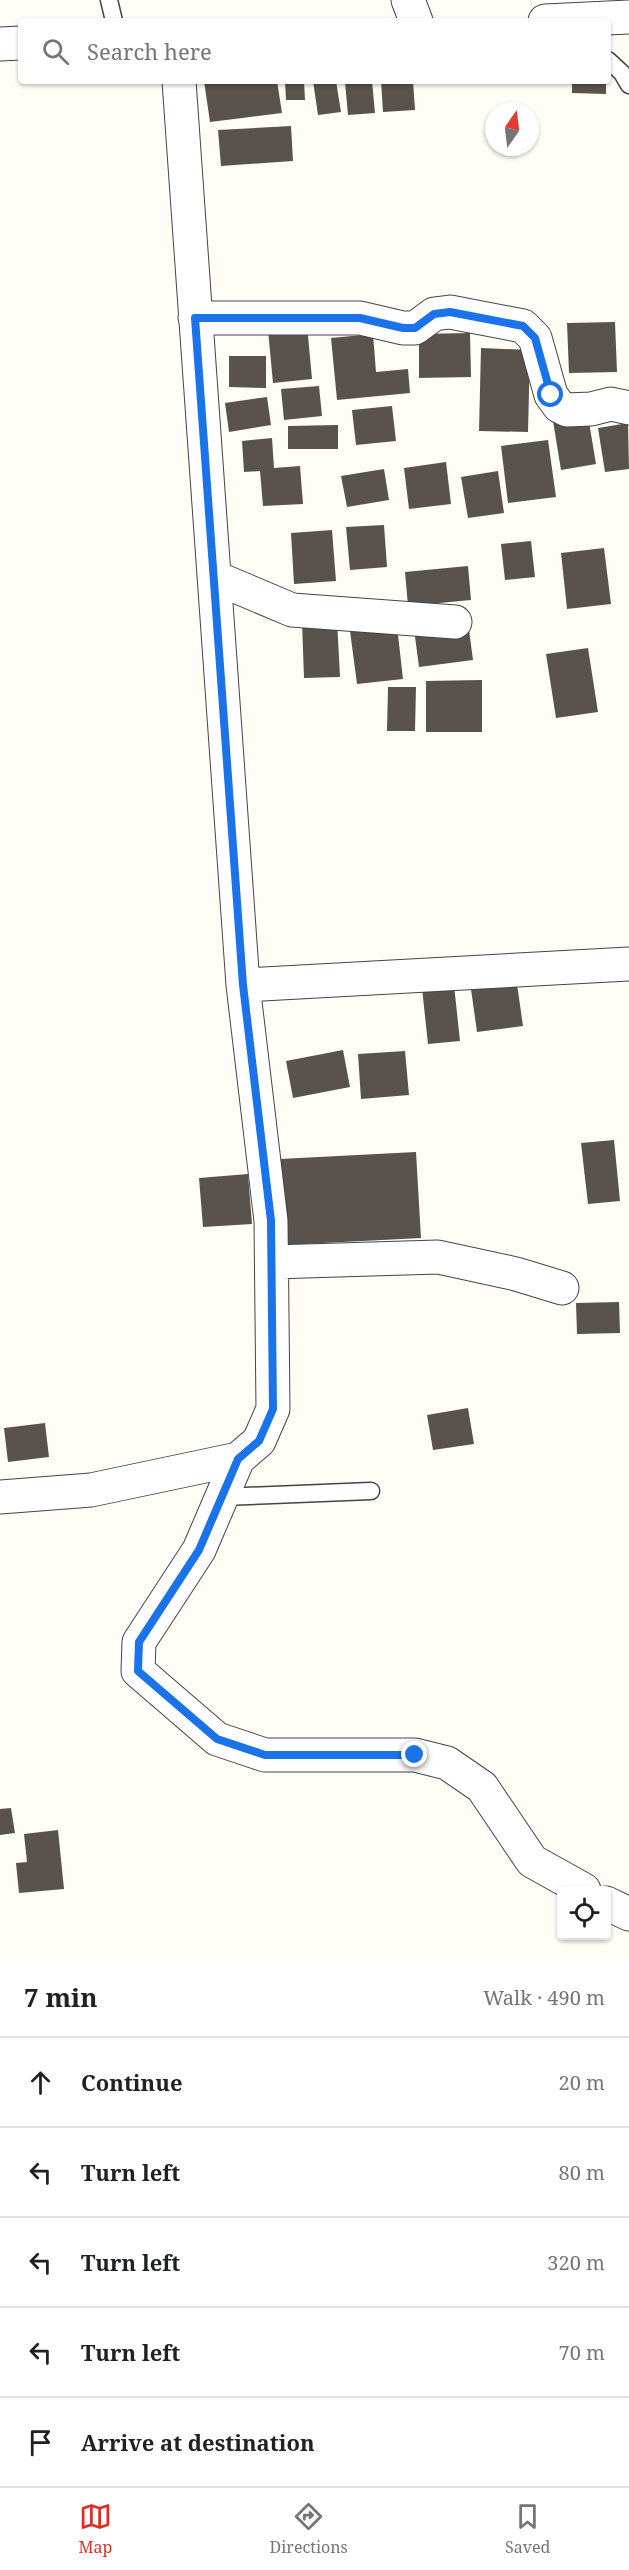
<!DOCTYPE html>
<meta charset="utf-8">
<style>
:root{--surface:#fff;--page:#f2f2f2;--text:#202124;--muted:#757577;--line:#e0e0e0;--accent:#d93025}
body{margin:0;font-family:"Noto Serif",serif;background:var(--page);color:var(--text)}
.controls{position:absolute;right:18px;bottom:18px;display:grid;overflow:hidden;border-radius:6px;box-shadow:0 2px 4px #0004}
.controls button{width:54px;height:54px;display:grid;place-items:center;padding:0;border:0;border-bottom:2px solid var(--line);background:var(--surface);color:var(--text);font:30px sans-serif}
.compass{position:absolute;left:485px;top:102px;width:54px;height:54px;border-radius:50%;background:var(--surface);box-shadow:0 2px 4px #0004;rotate:14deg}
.stop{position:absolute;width:18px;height:18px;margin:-14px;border:4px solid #1a73e8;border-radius:50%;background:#fff}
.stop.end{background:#1a73e8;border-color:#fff;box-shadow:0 2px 6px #0008}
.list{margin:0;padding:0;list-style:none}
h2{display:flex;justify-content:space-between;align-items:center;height:78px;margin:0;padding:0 24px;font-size:26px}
h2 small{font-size:20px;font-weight:400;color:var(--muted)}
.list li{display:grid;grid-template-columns:39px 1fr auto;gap:18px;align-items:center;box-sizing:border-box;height:90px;padding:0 24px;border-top:2px solid var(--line)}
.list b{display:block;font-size:22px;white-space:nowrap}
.list em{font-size:20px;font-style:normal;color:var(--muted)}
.icon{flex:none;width:33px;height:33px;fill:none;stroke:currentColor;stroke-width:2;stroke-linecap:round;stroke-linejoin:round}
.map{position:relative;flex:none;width:629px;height:1958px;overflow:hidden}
.search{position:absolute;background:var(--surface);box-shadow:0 2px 4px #0004;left:18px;right:18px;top:18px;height:66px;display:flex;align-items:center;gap:15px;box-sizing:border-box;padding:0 21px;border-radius:6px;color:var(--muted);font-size:22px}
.sheet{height:528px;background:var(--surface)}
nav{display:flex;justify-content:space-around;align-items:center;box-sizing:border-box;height:84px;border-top:2px solid var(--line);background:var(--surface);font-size:16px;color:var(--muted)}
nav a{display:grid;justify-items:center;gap:3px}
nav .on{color:var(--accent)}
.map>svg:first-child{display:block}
.building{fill:#5a524d}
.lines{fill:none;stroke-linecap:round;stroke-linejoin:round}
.lane-casing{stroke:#444;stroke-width:19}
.street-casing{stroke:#444;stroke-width:35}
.lane{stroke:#fff;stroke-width:16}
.street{stroke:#fff;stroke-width:33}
.route{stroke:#1a73e8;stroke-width:8}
</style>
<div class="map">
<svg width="629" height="1958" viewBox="0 0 629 1958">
<rect width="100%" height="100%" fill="#fffdf5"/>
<path class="building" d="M204,81H277L282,113L210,122Z
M285,81H304L305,100H286Z
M313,81H336L341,112L318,115Z
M372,81L375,113L348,115L345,82Z
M381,81H413L415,110L383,112Z
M572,81H606V94L572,93Z
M291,126L293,161L221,166L218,130Z
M615,322L617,372L569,373L567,323Z
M307,325L312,379L273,383L268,330Z
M470,333L471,377L419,378V334Z
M373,334L376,372L408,369L410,393L337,400L331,338Z
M481,348L530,350L528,432L479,431Z
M229,356H266V388L229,387Z
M319,386L322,416L284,420L281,389Z
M267,397L271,425L229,432L225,403Z
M392,406L396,441L356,445L352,410Z
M588,416L596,464L561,470L553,421Z
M628,423L629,469L605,472L598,428Z
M338,425V449H288V426Z
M272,438L274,468L300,466L303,504L263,506L260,471L244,472L242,441Z
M548,440L556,497L508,503L501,446Z
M446,462L451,504L409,509L404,468Z
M384,469L389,500L347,507L341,476Z
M498,471L504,513L468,518L461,477Z
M384,525L387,567L350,570L346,527Z
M332,530L336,581L294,584L291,533Z
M531,541L535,577L505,580L501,544Z
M604,548L611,604L567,609L561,553Z
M468,566L471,600L408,606L405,572Z
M337,620L340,677L304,678L302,622Z
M468,622L473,660L419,667L414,629Z
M397,626L403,679L357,684L350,631Z
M588,648L598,712L556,718L546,654Z
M482,680V732H426V681Z
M388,687H416L415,731H387Z
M516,977L523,1026L477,1032L470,982Z
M454,985L460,1041L428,1044L422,988Z
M343,1050L350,1087L293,1098L286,1061Z
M405,1051L409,1095L361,1099L358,1054Z
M614,1140L620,1201L588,1204L581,1143Z
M416,1152L421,1238L284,1245L280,1159Z
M248,1174L252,1224L203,1227L199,1178Z
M619,1302L620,1333L577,1334L576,1303Z
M468,1408L474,1444L433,1450L427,1415Z
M45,1423L49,1457L8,1462L4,1428Z
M11,1808L15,1833L0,1835V1809Z
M58,1830L64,1889L19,1893L16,1863L27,1862L24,1834Z"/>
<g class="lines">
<defs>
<path id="lane" d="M109,0L114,21
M608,60L622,73L629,85
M222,1497L371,1491"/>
<path id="street" d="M408,0L416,21
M545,21L629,17
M0,44L21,43
M195,318H360L403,328H415L434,314L450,312L523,326L535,338L551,395L559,406L567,410L591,409L611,404L629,408
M214,577L292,610L455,622
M243,985L629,964
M272,1262L438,1257L516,1274L562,1288
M238,1459L199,1550L139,1642L138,1671L217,1739L265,1755H415L447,1763L482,1787L532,1861L584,1890
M0,1497L91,1490L238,1459L259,1441L273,1409L271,1221L243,985L179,81
M606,1903L629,1914"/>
</defs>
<use href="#lane" class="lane-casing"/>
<use href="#street" class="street-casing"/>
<use href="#lane" class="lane"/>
<use href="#street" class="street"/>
</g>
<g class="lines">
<path class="route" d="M415,1755H265L217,1739L138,1671L139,1642L199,1550L238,1459L259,1441L273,1409L271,1221L243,985L195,318H360L403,328H415L434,314L450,312L523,326L535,338L551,395"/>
</g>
</svg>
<div class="controls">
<button><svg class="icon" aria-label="locate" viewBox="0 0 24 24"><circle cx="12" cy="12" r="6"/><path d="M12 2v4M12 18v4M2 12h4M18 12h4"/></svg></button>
</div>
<svg class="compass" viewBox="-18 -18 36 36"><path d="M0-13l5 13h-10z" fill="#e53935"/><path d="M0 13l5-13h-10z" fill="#757577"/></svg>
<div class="stop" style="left:551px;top:395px"></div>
<div class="stop end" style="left:415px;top:1755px"></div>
<div class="search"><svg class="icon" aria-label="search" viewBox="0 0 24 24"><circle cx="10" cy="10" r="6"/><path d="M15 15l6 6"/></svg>Search here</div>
</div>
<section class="sheet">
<h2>7 min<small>Walk · 490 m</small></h2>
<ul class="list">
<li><svg class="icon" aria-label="ahead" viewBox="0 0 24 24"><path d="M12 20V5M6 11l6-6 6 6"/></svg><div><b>Continue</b></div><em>20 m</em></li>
<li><svg class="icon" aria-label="left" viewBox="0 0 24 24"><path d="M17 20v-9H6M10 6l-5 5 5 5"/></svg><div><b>Turn left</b></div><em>80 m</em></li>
<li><svg class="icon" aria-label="left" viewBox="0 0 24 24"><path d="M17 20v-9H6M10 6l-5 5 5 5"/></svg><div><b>Turn left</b></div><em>320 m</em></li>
<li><svg class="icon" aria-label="left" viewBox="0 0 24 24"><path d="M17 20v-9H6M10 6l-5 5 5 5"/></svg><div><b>Turn left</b></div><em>70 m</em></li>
<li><svg class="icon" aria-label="arrive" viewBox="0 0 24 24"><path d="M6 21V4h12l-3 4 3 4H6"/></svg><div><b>Arrive at destination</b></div></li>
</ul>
</section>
<nav>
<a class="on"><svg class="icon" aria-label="map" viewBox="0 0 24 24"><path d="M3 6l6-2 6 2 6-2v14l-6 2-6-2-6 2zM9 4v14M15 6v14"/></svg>Map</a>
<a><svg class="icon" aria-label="directions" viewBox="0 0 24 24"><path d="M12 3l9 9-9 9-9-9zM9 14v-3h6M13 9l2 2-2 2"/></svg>Directions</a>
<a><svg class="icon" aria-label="saved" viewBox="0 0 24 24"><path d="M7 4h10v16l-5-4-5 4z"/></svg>Saved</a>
</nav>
